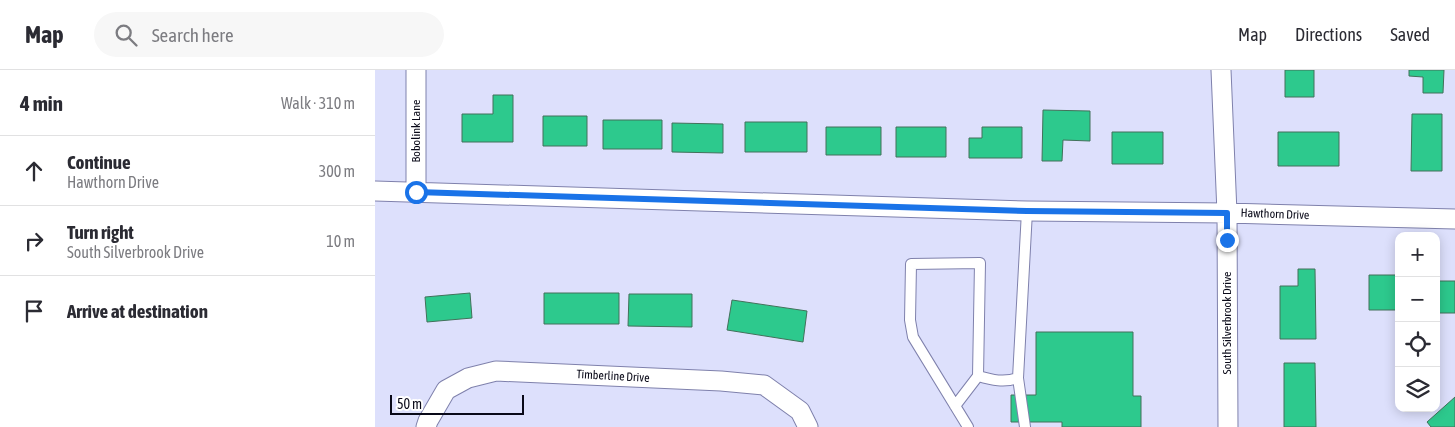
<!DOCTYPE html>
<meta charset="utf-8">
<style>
:root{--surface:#fff;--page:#f7f7f7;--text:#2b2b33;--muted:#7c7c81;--line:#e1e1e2}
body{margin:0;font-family:"Asap Condensed",sans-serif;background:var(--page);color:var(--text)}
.controls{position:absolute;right:15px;bottom:15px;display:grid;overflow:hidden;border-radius:10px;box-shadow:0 2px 12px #0003}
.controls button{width:45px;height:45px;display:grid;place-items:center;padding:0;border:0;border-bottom:1px solid var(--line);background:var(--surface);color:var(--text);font:25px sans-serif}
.scale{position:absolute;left:15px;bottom:12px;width:134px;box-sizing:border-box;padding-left:5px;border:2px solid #090918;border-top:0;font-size:14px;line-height:18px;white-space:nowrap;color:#090918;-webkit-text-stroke:4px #fff;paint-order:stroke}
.stop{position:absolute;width:15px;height:15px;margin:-11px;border:4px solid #1a73e8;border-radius:50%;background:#fff}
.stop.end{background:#1a73e8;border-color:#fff;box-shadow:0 1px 5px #0008}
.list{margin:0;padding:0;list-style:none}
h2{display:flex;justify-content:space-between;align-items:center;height:65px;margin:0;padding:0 20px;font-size:21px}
h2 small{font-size:16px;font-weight:400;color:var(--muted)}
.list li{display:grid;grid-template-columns:32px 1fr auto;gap:15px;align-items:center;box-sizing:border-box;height:70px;padding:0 20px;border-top:1px solid var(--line)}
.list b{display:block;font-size:19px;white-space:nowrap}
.list p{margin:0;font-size:16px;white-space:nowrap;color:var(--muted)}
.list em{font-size:16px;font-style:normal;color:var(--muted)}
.icon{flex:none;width:28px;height:28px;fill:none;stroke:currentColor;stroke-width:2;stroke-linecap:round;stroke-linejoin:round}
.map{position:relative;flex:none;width:1080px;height:357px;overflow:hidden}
header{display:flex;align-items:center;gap:30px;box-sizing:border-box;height:70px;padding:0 25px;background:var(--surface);border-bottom:1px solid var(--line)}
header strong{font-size:24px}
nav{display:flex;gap:28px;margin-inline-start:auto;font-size:18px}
.search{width:350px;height:45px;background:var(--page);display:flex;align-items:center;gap:12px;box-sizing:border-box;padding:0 18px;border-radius:28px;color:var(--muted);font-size:19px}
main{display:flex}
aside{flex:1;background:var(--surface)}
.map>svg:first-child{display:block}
.building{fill:#2dc98d;stroke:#42715a}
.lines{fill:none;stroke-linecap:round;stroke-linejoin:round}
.service-casing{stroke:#7f81ac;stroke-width:12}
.minor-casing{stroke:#7f81ac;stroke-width:21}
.service{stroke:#fff;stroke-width:10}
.minor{stroke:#fff;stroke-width:19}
.route{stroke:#1a73e8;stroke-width:6}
.labels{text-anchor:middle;stroke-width:5;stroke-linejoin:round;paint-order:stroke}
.street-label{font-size:12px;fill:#090918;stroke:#fff}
</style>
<header>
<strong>Map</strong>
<div class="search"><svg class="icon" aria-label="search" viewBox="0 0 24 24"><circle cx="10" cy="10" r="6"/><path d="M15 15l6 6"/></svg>Search here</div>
<nav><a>Map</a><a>Directions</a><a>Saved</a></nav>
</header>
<main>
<aside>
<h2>4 min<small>Walk · 310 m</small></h2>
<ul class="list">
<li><svg class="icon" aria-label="ahead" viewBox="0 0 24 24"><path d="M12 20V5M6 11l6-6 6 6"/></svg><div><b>Continue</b><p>Hawthorn Drive</p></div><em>300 m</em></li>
<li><svg class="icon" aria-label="right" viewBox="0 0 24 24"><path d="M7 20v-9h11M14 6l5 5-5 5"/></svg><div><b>Turn right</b><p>South Silverbrook Drive</p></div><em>10 m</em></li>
<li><svg class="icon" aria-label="arrive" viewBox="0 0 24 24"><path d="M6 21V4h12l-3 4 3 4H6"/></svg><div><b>Arrive at destination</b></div></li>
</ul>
</aside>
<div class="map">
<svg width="1080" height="357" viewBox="0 0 1080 357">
<rect width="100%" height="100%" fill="#dde0fc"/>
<path class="building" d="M910,0H939V27H910Z
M1034,0H1069L1068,23H1048V7L1034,6Z
M118,25H138V72H87V44H118Z
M668,40L715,41V71L688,70L687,91H667Z
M1037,44H1067V101H1036Z
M168,46H212V76H168Z
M228,50H287V79H228Z
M370,52H432V82H370Z
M297,53L348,54V83L297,82Z
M451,57H506V85H451Z
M521,57H571V87H521Z
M607,57H647V88H594V68H607Z
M737,62H788V94H737Z
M903,62H964V96H903Z
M923,199H940L941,269H905V216H923Z
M994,205H1024V240H994Z
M1061,211H1080V243H1061Z
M95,223L97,248L52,252L50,227Z
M169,223H244V254H169Z
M254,224H317V257L253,256Z
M357,230L432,241L428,272L352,260Z
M661,262H758V326H766V357H687V352H636V325H661Z
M909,293H940L941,357H909Z
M1080,327V357H1056L1052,352Z"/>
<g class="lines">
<defs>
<path id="service" d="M603,306C617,310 629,313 643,308L652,141
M643,308L650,357
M580,336L603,306L605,193L536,194L535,250L538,267L593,357"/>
<path id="minor" d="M41,0V122
M846,0L852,143L853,357
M0,121L652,141L852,143L1080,149
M51,357L53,351L71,320L93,308L121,301L346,311L389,315L425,341L433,357"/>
</defs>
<use href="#service" class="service-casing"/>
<use href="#minor" class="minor-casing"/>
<use href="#service" class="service"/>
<use href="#minor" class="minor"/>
</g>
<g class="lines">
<path class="route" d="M41,122L652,141L852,143V170"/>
</g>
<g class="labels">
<g class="street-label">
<text transform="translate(41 61) rotate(-90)" y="4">Bobolink Lane</text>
<text transform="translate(900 144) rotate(2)" y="4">Hawthorn Drive</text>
<text transform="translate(852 253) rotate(-90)" y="4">South Silverbrook Drive</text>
<text transform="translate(238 306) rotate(3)" y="4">Timberline Drive</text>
</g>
</g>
</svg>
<div class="controls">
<button>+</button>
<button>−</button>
<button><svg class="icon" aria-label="locate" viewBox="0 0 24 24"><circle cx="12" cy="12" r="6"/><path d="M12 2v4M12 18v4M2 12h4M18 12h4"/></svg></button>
<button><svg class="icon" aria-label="layers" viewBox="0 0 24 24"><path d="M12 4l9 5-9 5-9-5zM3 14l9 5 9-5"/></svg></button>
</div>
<div class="scale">50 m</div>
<div class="stop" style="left:41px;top:122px"></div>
<div class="stop end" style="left:852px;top:170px"></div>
</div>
</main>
